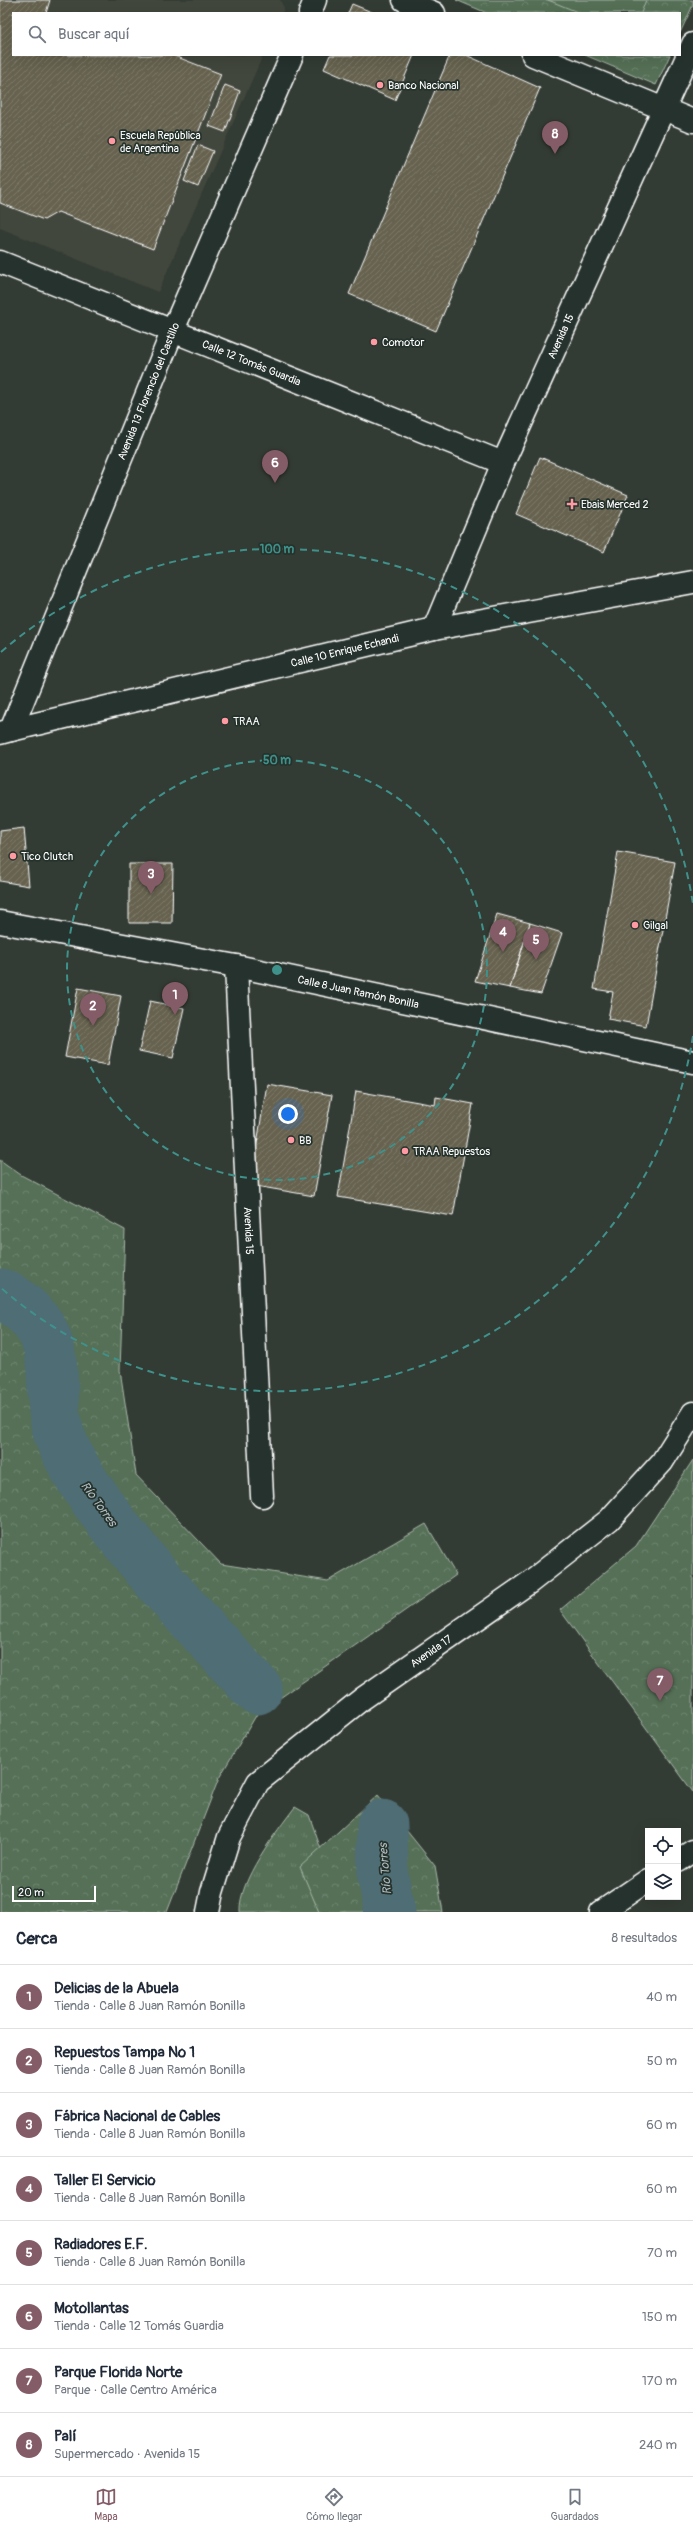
<!DOCTYPE html>
<html lang="es">
<meta charset="utf-8">
<style>
:root{--surface:#fff;--page:#f6f6f7;--text:#1f2937;--muted:#747a83;--line:#e0e1e3;--accent:#845c67}
body{margin:0;font-family:Pangolin,sans-serif;background:var(--page);color:var(--text)}
.controls{position:absolute;right:12px;bottom:12px;display:grid;overflow:hidden;border-radius:0px;box-shadow:0 4px 16px #0002}
.controls button{width:36px;height:36px;display:grid;place-items:center;padding:0;border:0;border-bottom:1px solid var(--line);background:var(--surface);color:var(--text);font:20px sans-serif}
.scale{position:absolute;left:12px;bottom:10px;width:84px;box-sizing:border-box;padding-left:4px;border:2px solid #fff;border-top:0;font-size:11px;line-height:14px;white-space:nowrap;color:#fff;-webkit-text-stroke:3px #26332d;paint-order:stroke}
.you{position:absolute;left:288px;top:1114px;width:14px;height:14px;margin:-10px;border:3px solid #fff;border-radius:50%;background:#1a73e8;box-shadow:0 0 0 6px #1a73e833}
.badge{display:grid;place-items:center;width:26px;height:26px;border-radius:50%;background:var(--accent);color:#fff;font-size:13px;font-weight:700}
.pin{position:absolute;translate:-50% -33px;filter:drop-shadow(0 1px 2px #0008)}
.pin::after{content:'';position:absolute;top:21px;width:14px;height:12px;background:inherit;clip-path:polygon(0 0,100% 0,50% 100%)}
.list{margin:0;padding:0;list-style:none}
h2{display:flex;justify-content:space-between;align-items:center;height:52px;margin:0;padding:0 16px;font-size:17px}
h2 small{font-size:13px;font-weight:400;color:var(--muted)}
.list li{display:grid;grid-template-columns:26px 1fr auto;gap:12px;align-items:center;box-sizing:border-box;height:64px;padding:0 16px;border-top:1px solid var(--line)}
.list b{display:block;font-size:15px;white-space:nowrap}
.list p{margin:0;font-size:13px;white-space:nowrap;color:var(--muted)}
.list em{font-size:13px;font-style:normal;color:var(--muted)}
.icon{flex:none;width:22px;height:22px;fill:none;stroke:currentColor;stroke-width:2;stroke-linecap:round;stroke-linejoin:round}
.map{position:relative;flex:none;width:693px;height:1912px;overflow:hidden}
.search{position:absolute;background:var(--surface);box-shadow:0 4px 16px #0002;left:12px;right:12px;top:12px;height:44px;display:flex;align-items:center;gap:10px;box-sizing:border-box;padding:0 14px;border-radius:0px;color:var(--muted);font-size:15px}
.sheet{height:564px;background:var(--surface)}
nav{display:flex;justify-content:space-around;align-items:center;box-sizing:border-box;height:56px;border-top:1px solid var(--line);background:var(--surface);font-size:11px;color:var(--muted)}
nav a{display:grid;justify-items:center;gap:2px}
nav .on{color:var(--accent)}
.map>svg:first-child{display:block}
.built{fill:#42473c}
.grass{fill:url(#grass-tufts);stroke:#aab8aa}
.forest{fill:url(#forest-crowns);stroke:#aab8aa}
.pitch{fill:#547056;stroke:#aab8aa}
.lines{fill:none;stroke-linecap:round;stroke-linejoin:round}
.river{stroke:#4f6d75;stroke-width:51}
.building{fill:url(#building-hatch);stroke:#fff}
.street-casing{stroke:#fff;stroke-width:25}
.secondary-casing{stroke:#fff;stroke-width:25}
.street{stroke:#26332d;stroke-width:22}
.secondary{stroke:#26332d;stroke-width:22}
.ring{fill:none;stroke:#3f918b;stroke-width:2;stroke-dasharray:7 5}
.poi-dot{fill:#ff9aa2;stroke:#26332d;stroke-width:1.5}
.labels{text-anchor:middle;stroke-width:3.5;stroke-linejoin:round;paint-order:stroke}
.poi-label{font-size:11px;fill:#fff;stroke:#26332d;text-anchor:start}
.street-label{font-size:11px;fill:#fff;stroke:#26332d}
.water-label{font-size:12px;font-style:italic;fill:#b0bdc1;stroke:#26332d}
.centre{fill:#3f918b;stroke:#26332d;stroke-width:2}
.ring-label{font-size:12px;text-anchor:middle;font-weight:bold;fill:#3f918b;stroke:#26332d;stroke-width:3.5;stroke-linejoin:round;paint-order:stroke}
</style>
<div class="map">
<svg width="693" height="1912" viewBox="0 0 693 1912">
<defs>
<pattern id="grass-tufts" width="24" height="20" patternUnits="userSpaceOnUse"><rect width="24" height="20" fill="#547056"/><path d="M3 7l-1-3M5 7V3M7 7l1-3M15 17l-1-3M17 17v-4M19 17l1-3" fill="none" stroke="#6e856f"/></pattern>
<pattern id="forest-crowns" width="20" height="18" patternUnits="userSpaceOnUse"><rect width="20" height="18" fill="#547056"/><path d="M2 6a3 3 0 1 1 6 0M12 15a3 3 0 1 1 6 0" fill="none" stroke="#6e856f"/></pattern>
<pattern id="building-hatch" width="6" height="6" patternUnits="userSpaceOnUse"><rect width="6" height="6" fill="#66624f"/><path d="M-1 1l2-2M0 6l6-6M5 7l2-2" fill="none" stroke="#7d7a69"/></pattern>
</defs>
<rect width="100%" height="100%" fill="#333c34"/>
<filter id="ink" filterUnits="userSpaceOnUse"><feTurbulence type="fractalNoise" baseFrequency=".025" numOctaves="2"/><feDisplacementMap in="SourceGraphic" scale="8" xChannelSelector="R" yChannelSelector="G"/><feConvolveMatrix kernelMatrix="1 2 1 2 8 2 1 2 1" color-interpolation-filters="sRGB"/></filter>
<g filter="url(#ink)">
<path class="built" d="M0,0H280L284,8L282,13H13V55H263L158,292L0,228Z"/>
<path class="grass" d="M295,1807L309,1815L343,1912H240C238,1881 276,1832 295,1807Z"/>
<path class="forest" d="M456,0H693V5L680,33V13H487Z
M585,55H670L656,85Z
M0,1160L21,1175L125,1230L120,1370L136,1475L221,1564L328,1581L426,1524L456,1575L257,1714L219,1778L167,1912H0Z
M693,1460V1792L560,1610L636,1546Z
M378,1795L435,1866L443,1912H319L300,1867Z"/>
<path class="pitch" d="M548,0H646L641,13H580Z"/>
<g class="lines">
<path class="river" d="M0,1294C10,1296 15,1302 23,1308C68,1345 43,1391 60,1437C72,1468 91,1494 110,1520C155,1580 206,1634 257,1689
M382,1825L383,1877L390,1912"/>
</g>
<path class="building" d="M0,0H50L46,13H13V55H172L221,74L153,249L58,212L44,220L0,203Z
M352,4L374,13H348Z
M330,55H414L395,100L324,69Z
M450,55H466L540,88L436,331L349,294Z
M225,85L240,91L225,132L209,126Z
M198,145L213,151L198,187L184,181Z
M540,457L628,495L604,552L516,514Z
M24,828L29,886L0,881V831Z
M618,852L675,862L646,1026L608,1019L613,992L594,989Z
M129,864H173L172,923H129Z
M497,914L530,923L510,988L475,981Z
M530,923L562,933L541,994L510,988Z
M78,988L121,996L108,1065L65,1057Z
M150,1001L184,1008L173,1058L139,1051Z
M267,1084L332,1095L314,1196L250,1185Z
M356,1091L435,1105L436,1097L473,1104L453,1216L338,1197Z"/>
<g class="lines">
<defs>
<g id="street">
<path d="M404,0L434,13"/>
<path d="M533,55L693,121"/>
<path id="s1" d="M0,262L503,463"/>
<path id="s2" d="M434,629L503,463L693,44"/>
<path id="s3" d="M11,730L434,629L693,582"/>
<path id="s4" d="M236,966L262,1496"/>
<path d="M678,1861L693,1851"/>
<path d="M601,1912L648,1880"/>
</g>
<g id="secondary">
<path d="M310,13L315,0"/>
<path id="s5" d="M0,733L11,730L173,330L292,55"/>
<path id="s6" d="M0,922L236,966L693,1062"/>
<path id="s7" d="M208,1912L212,1892L229,1837L258,1782L362,1699L530,1582L609,1520L662,1462L693,1413"/>
</g>
</defs>
<use href="#street" class="street-casing"/>
<use href="#secondary" class="secondary-casing"/>
<use href="#street" class="street"/>
<use href="#secondary" class="secondary"/>
</g>
</g>
<g class="ring">
<circle cx="277" cy="970" r="210"/>
<path d="M693 1036A421 421 0 0 1 1 1288M1 652A421 421 0 0 1 693 904"/>
</g>
<g class="poi-dot">
<circle cx="380" cy="85" r="4"/>
<circle cx="112" cy="141" r="4"/>
<circle cx="374" cy="342" r="4"/>
<path d="M570 498h4v4h4v4h-4v4h-4v-4h-4v-4h4z"/>
<circle cx="225" cy="721" r="4"/>
<circle cx="13" cy="856" r="4"/>
<circle cx="635" cy="925" r="4"/>
<circle cx="291" cy="1140" r="4"/>
<circle cx="405" cy="1151" r="4"/>
</g>
<g class="labels">
<g class="poi-label">
<text x="388" y="89">Banco Nacional</text>
<text x="120" y="139">Escuela República<tspan x="120" dy="13">de Argentina</tspan></text>
<text x="382" y="346">Comotor</text>
<text x="581" y="508">Ebais Merced 2</text>
<text x="233" y="725">TRAA</text>
<text x="21" y="860">Tico Clutch</text>
<text x="643" y="929">Gilgal</text>
<text x="299" y="1144">BB</text>
<text x="413" y="1155">TRAA Repuestos</text>
</g>
<g class="street-label">
<text dy="4" stroke="none"><textPath href="#s2" startOffset="319">Avenida 15</textPath></text>
<text dy="4" stroke="none"><textPath href="#s1" startOffset="271">Calle 12 Tomás Guardia</textPath></text>
<text dy="4" stroke="none"><textPath href="#s5" startOffset="377">Avenida 13 Florencio del Castillo</textPath></text>
<text dy="4" stroke="none"><textPath href="#s3" startOffset="343">Calle 10 Enrique Echandi</textPath></text>
<text dy="4" stroke="none"><textPath href="#s6" startOffset="365">Calle 8 Juan Ramón Bonilla</textPath></text>
<text dy="4" stroke="none"><textPath href="#s4" startOffset="265">Avenida 15</textPath></text>
<text dy="4" stroke="none"><textPath href="#s7" startOffset="357">Avenida 17</textPath></text>
</g>
<g class="water-label">
<text transform="translate(99 1504) rotate(54)" y="4">Río Torres</text>
<text transform="translate(385 1869) rotate(-95)" y="4">Río Torres</text>
</g>
</g>
<circle cx="277" cy="970" r="6" class="centre"/>
<g class="ring-label">
<text x="277" y="553">100 m</text>
<text x="277" y="764">50 m</text>
</g>
</svg>
<div class="controls">
<button><svg class="icon" aria-label="locate" viewBox="0 0 24 24"><circle cx="12" cy="12" r="6"/><path d="M12 2v4M12 18v4M2 12h4M18 12h4"/></svg></button>
<button><svg class="icon" aria-label="layers" viewBox="0 0 24 24"><path d="M12 4l9 5-9 5-9-5zM3 14l9 5 9-5"/></svg></button>
</div>
<div class="scale">20 m</div>
<div class="you"></div>
<div class="pin badge" style="left:175px;top:1015px">1</div>
<div class="pin badge" style="left:93px;top:1026px">2</div>
<div class="pin badge" style="left:151px;top:894px">3</div>
<div class="pin badge" style="left:503px;top:952px">4</div>
<div class="pin badge" style="left:536px;top:960px">5</div>
<div class="pin badge" style="left:275px;top:483px">6</div>
<div class="pin badge" style="left:660px;top:1701px">7</div>
<div class="pin badge" style="left:555px;top:154px">8</div>
<div class="search"><svg class="icon" aria-label="search" viewBox="0 0 24 24"><circle cx="10" cy="10" r="6"/><path d="M15 15l6 6"/></svg>Buscar aquí</div>
</div>
<section class="sheet">
<h2>Cerca<small>8 resultados</small></h2>
<ul class="list">
<li><span class="badge">1</span><div><b>Delicias de la Abuela</b><p>Tienda · Calle 8 Juan Ramón Bonilla</p></div><em>40 m</em></li>
<li><span class="badge">2</span><div><b>Repuestos Tampa Nº 1</b><p>Tienda · Calle 8 Juan Ramón Bonilla</p></div><em>50 m</em></li>
<li><span class="badge">3</span><div><b>Fábrica Nacional de Cables</b><p>Tienda · Calle 8 Juan Ramón Bonilla</p></div><em>60 m</em></li>
<li><span class="badge">4</span><div><b>Taller El Servicio</b><p>Tienda · Calle 8 Juan Ramón Bonilla</p></div><em>60 m</em></li>
<li><span class="badge">5</span><div><b>Radiadores E.F.</b><p>Tienda · Calle 8 Juan Ramón Bonilla</p></div><em>70 m</em></li>
<li><span class="badge">6</span><div><b>Motollantas</b><p>Tienda · Calle 12 Tomás Guardia</p></div><em>150 m</em></li>
<li><span class="badge">7</span><div><b>Parque Florida Norte</b><p>Parque · Calle Centro América</p></div><em>170 m</em></li>
<li><span class="badge">8</span><div><b>Palí</b><p>Supermercado · Avenida 15</p></div><em>240 m</em></li>
</ul>
</section>
<nav>
<a class="on"><svg class="icon" aria-label="map" viewBox="0 0 24 24"><path d="M3 6l6-2 6 2 6-2v14l-6 2-6-2-6 2zM9 4v14M15 6v14"/></svg>Mapa</a>
<a><svg class="icon" aria-label="directions" viewBox="0 0 24 24"><path d="M12 3l9 9-9 9-9-9zM9 14v-3h6M13 9l2 2-2 2"/></svg>Cómo llegar</a>
<a><svg class="icon" aria-label="saved" viewBox="0 0 24 24"><path d="M7 4h10v16l-5-4-5 4z"/></svg>Guardados</a>
</nav>
